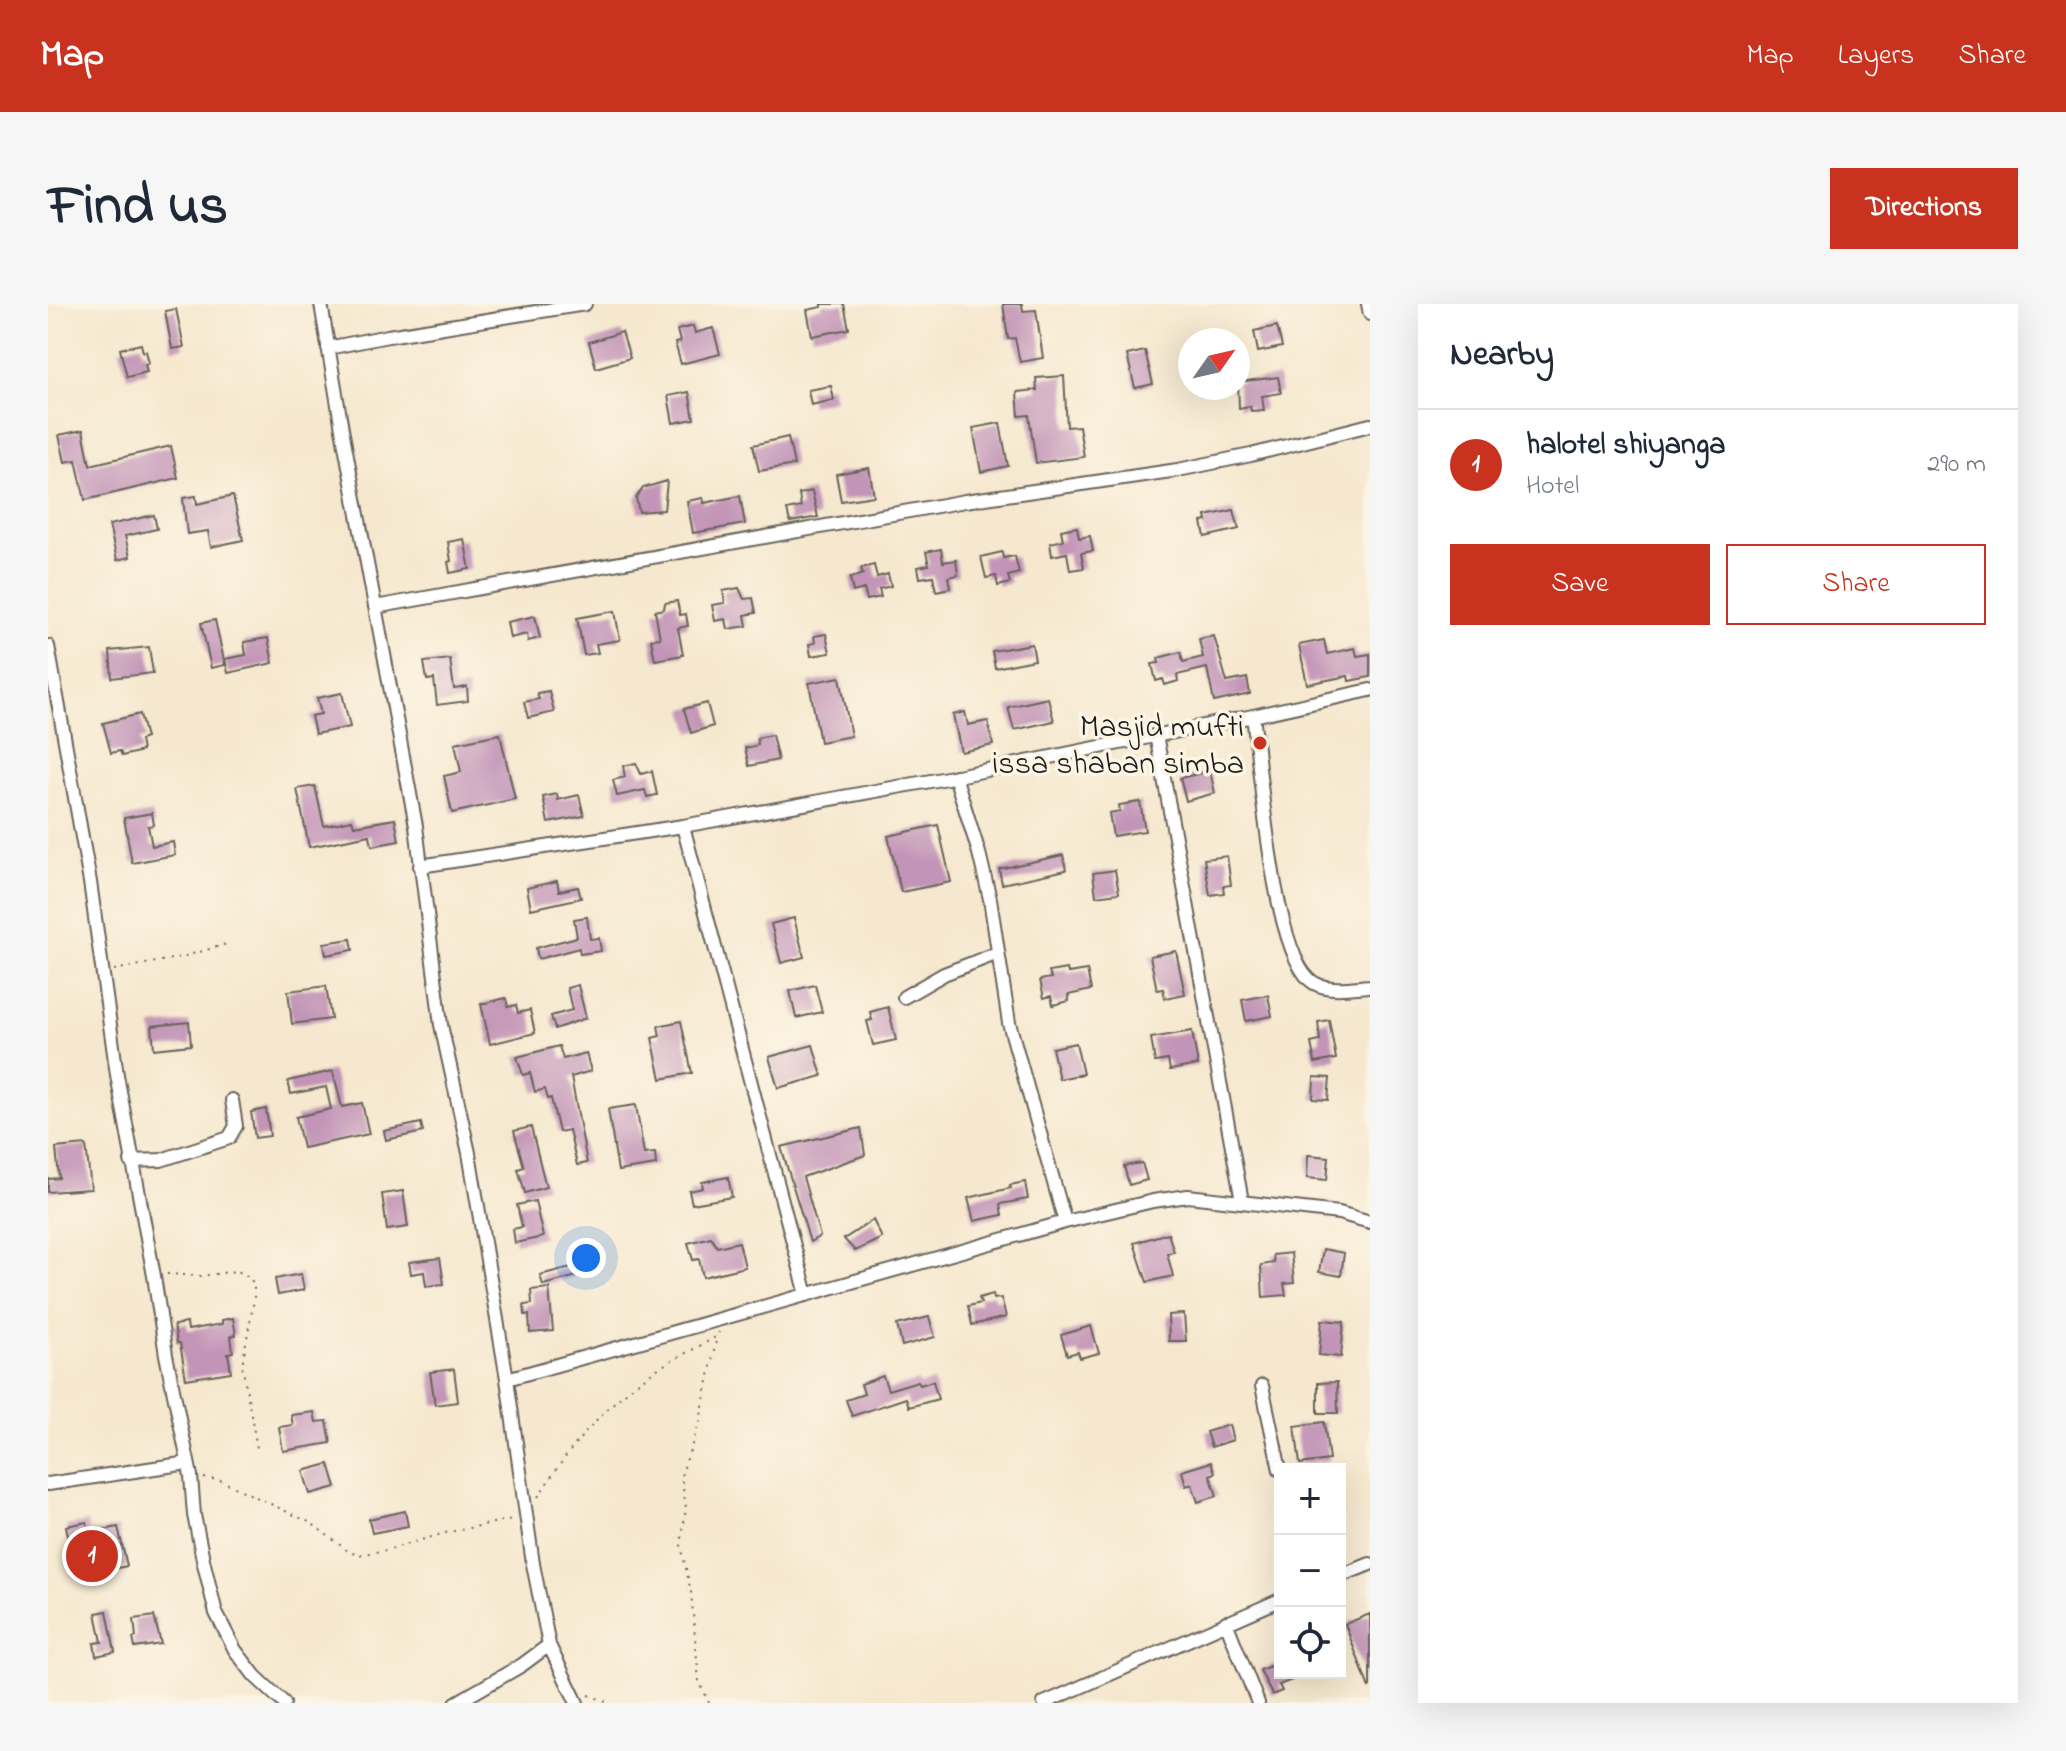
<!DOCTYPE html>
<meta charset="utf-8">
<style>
:root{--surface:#fff;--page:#f6f6f7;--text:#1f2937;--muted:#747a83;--line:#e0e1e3;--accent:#c8321e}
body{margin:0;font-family:"Indie Flower",sans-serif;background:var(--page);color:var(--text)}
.controls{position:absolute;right:24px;bottom:24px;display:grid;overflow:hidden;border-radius:0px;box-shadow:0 8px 32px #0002}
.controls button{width:72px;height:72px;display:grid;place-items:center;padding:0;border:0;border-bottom:2px solid var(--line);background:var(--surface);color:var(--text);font:40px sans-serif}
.compass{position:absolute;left:1130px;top:24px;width:72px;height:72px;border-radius:50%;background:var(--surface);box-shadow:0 8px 32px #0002;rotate:56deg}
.you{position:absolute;left:538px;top:954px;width:28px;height:28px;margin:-20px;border:6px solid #fff;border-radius:50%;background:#1a73e8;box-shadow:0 0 0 12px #1a73e833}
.badge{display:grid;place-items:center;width:52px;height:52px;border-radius:50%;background:var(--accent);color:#fff;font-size:26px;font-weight:700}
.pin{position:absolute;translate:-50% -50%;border:4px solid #fff;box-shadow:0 2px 8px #0006}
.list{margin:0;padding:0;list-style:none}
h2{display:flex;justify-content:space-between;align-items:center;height:104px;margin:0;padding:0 32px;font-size:34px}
h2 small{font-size:26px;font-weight:400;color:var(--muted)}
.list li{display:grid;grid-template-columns:52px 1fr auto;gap:24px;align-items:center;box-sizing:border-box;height:112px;padding:0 32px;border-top:2px solid var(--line)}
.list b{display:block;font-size:30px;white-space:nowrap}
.list p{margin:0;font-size:26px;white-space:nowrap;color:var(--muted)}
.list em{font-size:26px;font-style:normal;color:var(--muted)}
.actions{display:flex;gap:16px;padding:24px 32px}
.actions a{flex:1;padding:18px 0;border:2px solid var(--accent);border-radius:0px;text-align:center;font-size:28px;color:var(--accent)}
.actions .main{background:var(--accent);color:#fff}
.icon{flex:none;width:44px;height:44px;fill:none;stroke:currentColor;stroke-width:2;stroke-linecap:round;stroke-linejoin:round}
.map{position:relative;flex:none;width:1322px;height:1399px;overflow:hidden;border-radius:0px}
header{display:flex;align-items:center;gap:48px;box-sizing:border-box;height:112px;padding:0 40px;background:var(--accent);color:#fff}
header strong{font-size:38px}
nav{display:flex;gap:44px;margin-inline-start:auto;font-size:28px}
.intro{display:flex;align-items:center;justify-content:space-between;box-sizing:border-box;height:192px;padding:0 48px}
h1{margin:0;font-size:56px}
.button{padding:20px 36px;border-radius:0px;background:var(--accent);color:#fff;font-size:28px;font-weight:700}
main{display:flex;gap:48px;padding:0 48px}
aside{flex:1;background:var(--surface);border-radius:0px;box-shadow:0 8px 32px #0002}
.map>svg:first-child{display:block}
.building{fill:#c294b7}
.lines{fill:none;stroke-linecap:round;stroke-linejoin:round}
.street-casing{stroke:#68635b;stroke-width:16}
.path{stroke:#68635b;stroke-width:2;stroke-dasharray:2 6;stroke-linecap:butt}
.street{stroke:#fff;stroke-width:12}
.poi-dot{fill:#c8321e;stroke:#fcf5e5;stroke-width:3}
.labels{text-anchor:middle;stroke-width:7;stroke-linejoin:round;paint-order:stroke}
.poi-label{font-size:32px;fill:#1c1c1c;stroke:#fcf5e5;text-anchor:end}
</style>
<header>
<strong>Map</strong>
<nav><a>Map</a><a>Layers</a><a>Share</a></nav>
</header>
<div class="intro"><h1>Find us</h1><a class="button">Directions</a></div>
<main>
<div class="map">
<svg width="1322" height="1399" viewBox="0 0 1322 1399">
<rect width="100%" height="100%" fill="#fcf5e5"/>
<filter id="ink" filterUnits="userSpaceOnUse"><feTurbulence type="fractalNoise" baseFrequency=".0125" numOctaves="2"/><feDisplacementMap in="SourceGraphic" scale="16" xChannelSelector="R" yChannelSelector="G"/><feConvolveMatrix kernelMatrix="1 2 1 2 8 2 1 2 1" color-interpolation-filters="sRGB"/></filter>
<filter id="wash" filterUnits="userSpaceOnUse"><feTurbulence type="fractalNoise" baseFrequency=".006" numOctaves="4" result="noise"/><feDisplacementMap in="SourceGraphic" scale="32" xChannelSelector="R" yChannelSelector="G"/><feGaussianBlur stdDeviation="1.8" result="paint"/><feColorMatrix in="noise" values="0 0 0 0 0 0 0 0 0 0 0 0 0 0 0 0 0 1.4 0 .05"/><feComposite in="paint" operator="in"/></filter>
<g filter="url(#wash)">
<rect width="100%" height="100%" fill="#f6e8cf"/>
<g id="blocks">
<path class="building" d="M774,0H796L801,25L764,32L759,6L774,3Z
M955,0H974L975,7L988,6L995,54L972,58L967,34L960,35Z
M128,5L136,43L124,45L117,7Z
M645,22L647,29L665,24L672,50L633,60L627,39L632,38L629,26Z
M1229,22L1234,43L1210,48L1206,27Z
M574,28L582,54L548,64L541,38Z
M93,40L95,48L98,47L101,59L97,60L99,68L79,73L72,45Z
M1097,47L1105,80L1087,84L1079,51Z
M1016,72L1019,123L1031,122L1036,153L988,159L981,111L971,112L969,88L989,86L988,74Z
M1230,73L1233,89L1214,92L1216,106L1203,107L1202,102L1191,104L1190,78Z
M783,82L786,96L763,101L760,86Z
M641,88L646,115L625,119L620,92Z
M952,119L960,162L933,168L925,124Z
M35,126L42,161L123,142L130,174L37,196L28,156L17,158L11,131Z
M740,133L746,161L711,167L705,141Z
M821,164L826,192L793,197L788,170Z
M619,177L616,206L591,208L588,194L595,184Z
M764,187L770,213L742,218L739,206L753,203L751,190Z
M148,192L149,200L185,192L195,236L163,243L160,227L139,230L135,194Z
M692,192L697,220L645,229L639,197L655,194L656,199Z
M1186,206L1191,225L1157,233L1154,218L1159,217L1158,212Z
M106,211L109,225L77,232L82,253L69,256L61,221Z
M1029,223L1031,234L1042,232L1045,247L1033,249L1036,264L1022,266L1019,249L1004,252L1002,239L1015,236L1013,226Z
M416,235L422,265L402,269L400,258L403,257L400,238Z
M893,245L895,258L908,256L910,271L900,273L902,284L888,287L885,272L872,274L870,263L881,261L878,248Z
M954,248L955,254L967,252L971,269L960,272L962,279L950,282L948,272L938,274L933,253Z
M826,261L829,273L840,270L843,282L831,285L833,293L819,296L816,285L805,288L802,274L815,270L813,264Z
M691,284L696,295L705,294L708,309L697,311L699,322L680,325L678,315L667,317L664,301L677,299L675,287Z
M629,297L632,311L638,310L640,322L630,324L635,351L607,356L603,335L612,334L607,307L616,305L617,299Z
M567,307L572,336L548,340L550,349L536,351L529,314Z
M487,312L492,334L480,337L479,330L462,334L459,318Z
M167,316L177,361L163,364L153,319Z
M778,330L782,349L763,352L761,340L767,339L766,332Z
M1166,332L1179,378L1199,374L1202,390L1166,398L1159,364L1129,371L1130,377L1117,381L1115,375L1108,377L1104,360L1111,359L1110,354L1133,348L1135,358L1155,353L1151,335Z
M220,334L225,359L180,369L177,355L198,351L196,338Z
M1276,336L1279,350L1307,344L1309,352L1322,350V373L1301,377L1300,372L1259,380L1251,341Z
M984,340L987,356L947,364L944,347Z
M101,343L105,369L64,374L62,347Z
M402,355L406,385L419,383L420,397L389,401L386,375L379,376L376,358Z
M792,373L803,432L772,438L761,379Z
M501,387L506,408L480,414L476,398L491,395L489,389Z
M294,389L302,423L267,430L263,412L273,410L269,394Z
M1000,394L1006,417L966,426L960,403Z
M659,399L665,422L643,429L636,405Z
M917,408L920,421L940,417L945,441L913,448L905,411Z
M92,410L98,434L92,436L94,447L74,452L72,447L63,449L55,419Z
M452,430L467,495L404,509L396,472L413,468L407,439Z
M724,431L730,456L701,462L697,444L710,441L709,434Z
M588,459L593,470L604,467L609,491L599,493L597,486L569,492L565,476L577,473L575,462Z
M1162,467L1167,489L1138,497L1132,474Z
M267,482L276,522L304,516L306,522L347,515L351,537L324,542L322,531L261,543L249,485Z
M509,490L510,496L531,491L536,512L500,519L495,493Z
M1092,498L1097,527L1065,532L1061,509L1072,507L1071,501Z
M104,509L106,521L100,522L104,542L125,538L127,551L84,559L76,514Z
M890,521L903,578L853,588L840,532Z
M1015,551L1018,566L954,580L951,565Z
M1179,552L1183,581L1175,582L1176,589L1162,591L1156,555Z
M1067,566L1071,589L1048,592L1045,569Z
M509,577L511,587L530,583L533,594L483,605L479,584Z
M539,613L542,635L551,634L553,647L532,650L531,644L490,655L488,644L529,633L526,615Z
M746,614L756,653L733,659L723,620Z
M303,635L305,646L278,651L276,639Z
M1128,647L1137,690L1117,694L1115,685L1109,686L1102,652Z
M1019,665L1020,669L1039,666L1043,686L1020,691L1021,697L1005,701L1003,692L996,694L992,676L1003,674L1001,668Z
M530,681L538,714L507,725L503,712L524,706L519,684Z
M767,681L774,708L748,714L742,687Z
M278,682L283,715L244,720L240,687Z
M1220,691L1224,712L1198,717L1194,696Z
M458,694L460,703L468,701L470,709L482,706L487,729L442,740L433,700Z
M840,703L848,736L825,741L819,717L824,716L822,708Z
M1281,716L1288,755L1267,759L1263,739L1272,737L1270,718Z
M633,717L644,769L613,775L604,734L612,732L610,722Z
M141,718L143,741L106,745L104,722Z
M1144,727L1150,761L1122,766L1120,756L1107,758L1103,734Z
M1028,739L1035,770L1011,775L1004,744Z
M765,741L774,772L730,784L721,753Z
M511,742L515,755L538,749L543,767L523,773L539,859L529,861L521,826L511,828L503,794L500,795L497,785L487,788L482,769L475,771L469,753Z
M285,767L294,803L314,799L321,830L255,844L248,813L283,805L278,783L243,790L240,777Z
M1266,773L1282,774L1280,796L1265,795Z
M588,801L596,850L607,849L608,861L570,867L560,805Z
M218,805L222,832L207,834L203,808Z
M373,819L375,828L338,836L336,827Z
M483,823L498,883L477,889L470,865L476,863L466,827Z
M813,824L817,851L755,873L772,932L762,938L733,843Z
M38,841L43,885L0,888V875L11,874L8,844Z
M1260,851L1281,853L1279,876L1259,874Z
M1094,859L1099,876L1081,881L1076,862Z
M680,873L684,893L644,900L641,887L655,884L654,878Z
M977,878L980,895L952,900L954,911L926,917L920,894L963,884L962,881Z
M355,887L360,923L339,926L334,890Z
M487,897L495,933L467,939L465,925L474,923L469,901Z
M825,916L834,934L807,947L796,935Z
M1120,929L1126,948L1119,949L1125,972L1099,978L1086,939Z
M663,933L669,943L691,938L697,963L655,973L651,955L645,956L640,939Z
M1275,945L1296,949L1293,972L1271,968Z
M1243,949L1246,979L1236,980L1238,991L1215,993L1213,961L1226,959L1225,951Z
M392,954L396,980L378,982L376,968L363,970L361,958Z
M527,962L529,972L495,981L492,971Z
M253,970L256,986L230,991L227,975Z
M501,984L505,1027L482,1029L481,1011H477L476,1001L484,1000L483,986Z
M945,990L946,995L953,994L958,1013L924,1021L920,1002L933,999L931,994Z
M1136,1010L1138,1037H1121L1120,1011Z
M881,1013L887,1033L854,1042L849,1021Z
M185,1014L188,1031L183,1032L185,1048L180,1049L183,1068L138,1075L132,1039H129L126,1021L139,1019L140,1026L174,1020V1016Z
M1274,1016L1296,1018L1293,1053L1271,1051Z
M1043,1022L1051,1049L1032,1054L1030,1048L1019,1051L1013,1031Z
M406,1065L410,1098L387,1101L382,1068Z
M835,1072L840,1086L870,1077L872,1081L885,1077L890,1095L861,1103L858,1094L804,1112L798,1096L816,1090L813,1080Z
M1289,1078L1290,1109H1270V1079Z
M266,1108L268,1118L279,1117L283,1139L235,1147L231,1123L245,1121L243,1111Z
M1276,1118L1281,1156L1252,1160L1247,1122Z
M1181,1121L1185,1136L1163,1143L1158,1128Z
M1163,1158L1167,1169L1162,1171L1169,1192L1150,1198L1144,1180L1138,1182L1134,1167Z
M281,1160L288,1183L262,1190L255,1167Z
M357,1207L360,1222L324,1229L321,1215Z
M39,1218L41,1229L70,1223L79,1262L56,1267L54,1260L27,1265L18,1222Z
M59,1307L67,1348L48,1352L46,1339L54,1338L48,1309Z
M1322,1310V1383L1321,1384L1297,1320Z
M106,1312L113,1340L87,1344L85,1334L88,1333L86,1315Z
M1232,1358V1369L1259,1370L1231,1381L1234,1387L1224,1391L1212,1366Z"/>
</g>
</g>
<g filter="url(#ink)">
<use href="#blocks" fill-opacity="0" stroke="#68635b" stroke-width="2"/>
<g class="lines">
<defs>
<path id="street" d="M273,0L294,125L368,522L393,721L421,849L459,1075L485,1260L501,1341L529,1399
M1320,0L1322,10
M280,44L340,32L537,0
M327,303L917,197L1130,166L1203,151L1322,121
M0,342L42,578L69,771L106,972L118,1051L143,1172L146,1211L156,1260L168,1309L187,1346L207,1372L236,1399
M1205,412C1213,468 1224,642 1262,676C1276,689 1305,683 1322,682
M1108,431L1194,897
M907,472L931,549L942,595L961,719L1017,918
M635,522L759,991
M372,562L635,522L899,474L1205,412L1322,386
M856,693L896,670L950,649
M83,857L113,856L181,834L188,822L184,796
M459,1075L1017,918L1105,897L1140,892L1291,909L1322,918
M1214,1082L1232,1166
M0,1180L140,1159
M1292,1272L1322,1260
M1178,1318L1210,1399
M408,1399L474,1361L501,1341
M996,1399L1232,1296"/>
</defs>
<use href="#street" class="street-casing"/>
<path class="path" d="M66,666L134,653L182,639
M119,970L153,972L188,967L195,969L203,975L206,983V996L194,1061L209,1144
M156,1174L172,1176L263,1219L300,1247L309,1251L339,1246L397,1229L464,1215
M490,1193C522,1143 554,1103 603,1069C624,1055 648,1045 669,1032L671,1028
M541,1391L562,1399
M661,1399L651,1377L643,1288L633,1241L638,1204L633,1172L652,1117L669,1032"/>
<use href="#street" class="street"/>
</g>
</g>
<circle class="poi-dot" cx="1212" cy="439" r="8"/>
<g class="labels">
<g class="poi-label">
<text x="1196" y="432">Masjid mufti<tspan x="1196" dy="37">issa shaban simba</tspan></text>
</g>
</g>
</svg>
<div class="controls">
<button>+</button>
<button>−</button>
<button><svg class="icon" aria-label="locate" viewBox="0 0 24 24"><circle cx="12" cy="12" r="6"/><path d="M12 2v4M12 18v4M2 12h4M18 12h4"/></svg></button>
</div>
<svg class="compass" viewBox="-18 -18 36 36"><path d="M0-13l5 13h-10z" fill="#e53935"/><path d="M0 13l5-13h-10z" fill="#747a83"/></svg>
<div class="you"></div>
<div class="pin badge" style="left:44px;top:1252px">1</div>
</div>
<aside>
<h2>Nearby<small></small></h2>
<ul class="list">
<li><span class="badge">1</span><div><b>halotel shiyanga</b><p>Hotel</p></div><em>290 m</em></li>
</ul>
<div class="actions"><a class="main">Save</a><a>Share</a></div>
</aside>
</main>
